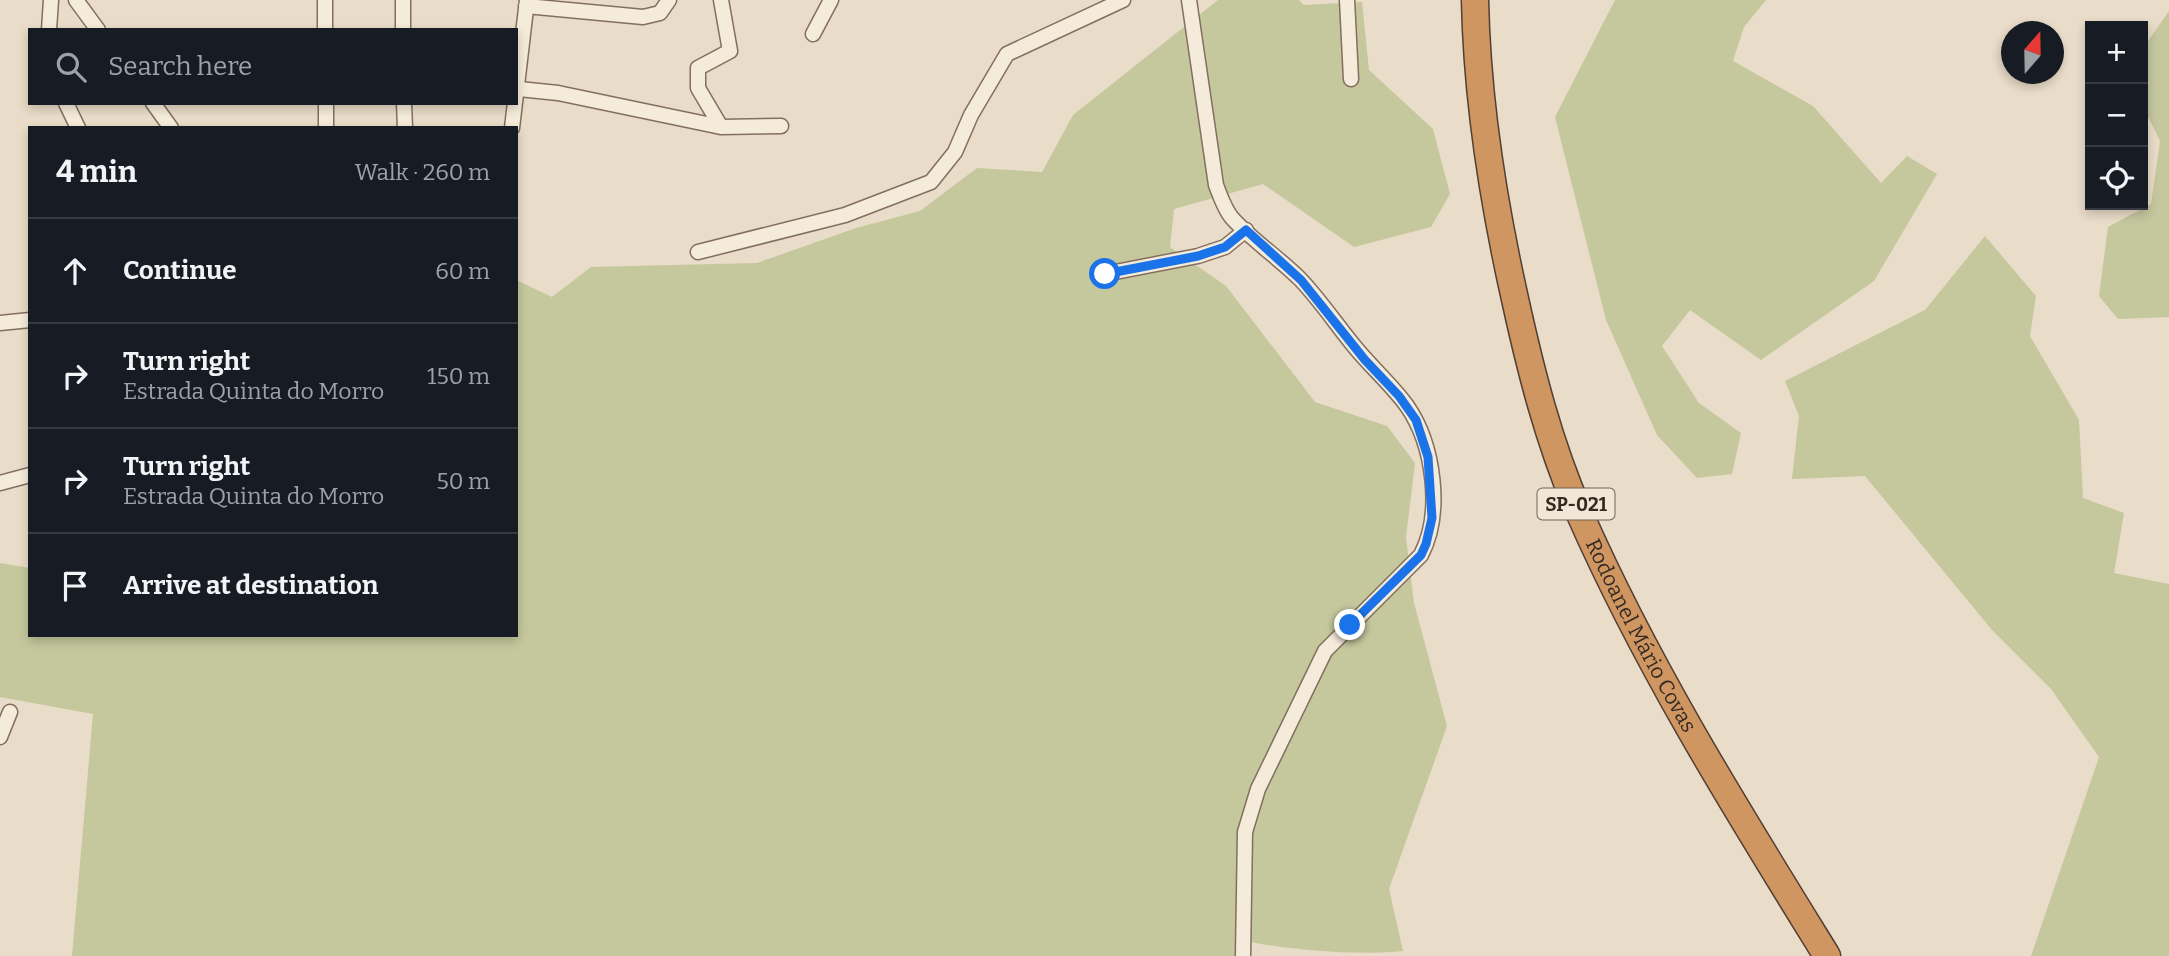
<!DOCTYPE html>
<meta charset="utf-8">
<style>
:root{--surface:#171b24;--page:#20242c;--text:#f1f3f6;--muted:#9ea1a6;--line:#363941}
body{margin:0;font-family:Bitter,serif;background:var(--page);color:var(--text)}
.controls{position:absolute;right:21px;top:21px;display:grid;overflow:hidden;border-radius:0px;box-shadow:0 4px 10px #0003}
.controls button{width:63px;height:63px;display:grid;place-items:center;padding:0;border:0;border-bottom:2px solid var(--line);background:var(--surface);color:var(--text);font:35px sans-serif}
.compass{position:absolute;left:2001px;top:21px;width:63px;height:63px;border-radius:50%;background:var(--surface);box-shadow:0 4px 10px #0003;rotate:20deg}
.stop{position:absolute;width:21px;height:21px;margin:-16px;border:5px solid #1a73e8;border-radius:50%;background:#fff}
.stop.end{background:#1a73e8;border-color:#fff;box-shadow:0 2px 7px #0008}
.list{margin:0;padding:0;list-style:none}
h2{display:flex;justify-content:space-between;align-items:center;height:91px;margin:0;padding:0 28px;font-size:30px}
h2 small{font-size:23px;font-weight:400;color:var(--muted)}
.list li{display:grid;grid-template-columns:46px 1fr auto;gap:21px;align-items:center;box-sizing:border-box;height:105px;padding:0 28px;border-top:2px solid var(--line)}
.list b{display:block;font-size:26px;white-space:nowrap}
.list p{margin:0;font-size:23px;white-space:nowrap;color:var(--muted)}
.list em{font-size:23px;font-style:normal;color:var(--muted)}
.icon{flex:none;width:38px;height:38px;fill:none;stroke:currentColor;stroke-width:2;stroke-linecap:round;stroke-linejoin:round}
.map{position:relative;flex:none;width:2169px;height:956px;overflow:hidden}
.search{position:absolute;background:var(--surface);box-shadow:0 4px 10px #0003;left:28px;top:28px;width:490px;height:77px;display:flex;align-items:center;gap:18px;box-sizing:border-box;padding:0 24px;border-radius:0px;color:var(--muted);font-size:26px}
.panel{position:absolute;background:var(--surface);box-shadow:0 4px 10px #0003;left:28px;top:126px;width:490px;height:511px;border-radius:0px}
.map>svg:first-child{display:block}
.green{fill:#c5c79d}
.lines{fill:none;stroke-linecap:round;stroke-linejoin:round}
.street-casing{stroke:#836f5f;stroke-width:17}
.highway-casing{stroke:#523e32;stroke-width:29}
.street{stroke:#f5ebda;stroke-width:14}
.highway{stroke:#cf9662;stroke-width:26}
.route{stroke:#1a73e8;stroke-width:9}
.labels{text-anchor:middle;stroke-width:7;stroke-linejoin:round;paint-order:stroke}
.shield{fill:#f2e7d6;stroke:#6e6257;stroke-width:2}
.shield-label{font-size:19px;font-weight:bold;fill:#352921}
.street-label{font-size:21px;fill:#352921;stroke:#f2e7d6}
</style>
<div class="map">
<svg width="2169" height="956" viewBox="0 0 2169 956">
<rect width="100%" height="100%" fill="#e9dcc8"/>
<path class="green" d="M1218,0H1299L1304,5L1362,2L1369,70L1433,129L1450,194L1431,227L1354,247L1263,184L1174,209L1170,247L1226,286L1315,402L1387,426L1415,463L1406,537L1414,603L1447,726L1389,889L1403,951C1357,956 1283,950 1237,939L1235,956H72L93,714L0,697V563L30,568V635H516V280L552,297L591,267L757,263L856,228L920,211L977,168L1042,172L1073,115Z
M1615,0H1766L1744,27L1733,61L1813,106L1881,183L1907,156L1937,174L1874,281L1761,360L1690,310L1662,346L1699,403L1741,433L1732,474L1697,478L1657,435L1606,320L1555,117Z
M2169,11V317L2118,319L2099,296L2108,227L2151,204L2160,141L2143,106V48Z
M1985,236L2036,296L2030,336L2079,420L2083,498L2124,513L2114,573L2169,584V519V956H2031L2099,757L2051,689L1992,630L1865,476L1792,479L1799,416L1785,381L1925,310Z"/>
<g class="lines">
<defs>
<path id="street" d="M76,0L98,30
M325,0V30
M403,0V30
M721,0L730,51L698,68V88L721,127L781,126
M1189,0L1216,185C1220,196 1225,210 1232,218C1253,241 1279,258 1300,279C1320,300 1336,324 1354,346C1371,367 1392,385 1407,406C1434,445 1443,513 1421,555L1325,651L1258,789L1245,832L1243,956
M1347,0L1351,79
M526,6L643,17L660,13L669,0
M49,30L51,0
M813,34L831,0
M519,89L558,93L721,127
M66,103L78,128
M153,103L171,128
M326,103V128
M404,103L405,128
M512,128L527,0
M698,252L845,215L931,182L955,152L971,115L1007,54L1123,0
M1105,274L1198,256L1225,247L1246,230
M0,323L30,320
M0,483L30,475
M0,737L10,712"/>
<g id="highway">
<path id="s1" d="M1475,0C1477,101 1493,201 1515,299C1531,372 1549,443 1579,512C1647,667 1738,812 1827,956"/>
</g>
</defs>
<use href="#street" class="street-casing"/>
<use href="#highway" class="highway-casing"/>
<use href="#street" class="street"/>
<use href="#highway" class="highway"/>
</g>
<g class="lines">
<path class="route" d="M1105,274L1198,256L1225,247L1246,230L1301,280L1365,360L1399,396L1416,420L1428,457L1432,518L1426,544L1421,555L1350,625"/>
</g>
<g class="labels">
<rect class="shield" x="1537.5" y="488.5" width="77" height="31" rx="5"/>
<g class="shield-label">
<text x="1576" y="511">SP-021</text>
</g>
<g class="street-label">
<text dy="7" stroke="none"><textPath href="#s1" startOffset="663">Rodoanel Mário Covas</textPath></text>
</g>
</g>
</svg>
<div class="controls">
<button>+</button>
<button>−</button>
<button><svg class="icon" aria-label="locate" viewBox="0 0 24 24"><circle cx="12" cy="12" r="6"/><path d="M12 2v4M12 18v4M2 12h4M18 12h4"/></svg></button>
</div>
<svg class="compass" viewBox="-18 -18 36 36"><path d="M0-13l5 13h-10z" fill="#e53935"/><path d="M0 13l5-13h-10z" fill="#9ea1a6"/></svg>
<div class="stop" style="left:1105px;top:274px"></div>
<div class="stop end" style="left:1350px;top:625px"></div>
<div class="search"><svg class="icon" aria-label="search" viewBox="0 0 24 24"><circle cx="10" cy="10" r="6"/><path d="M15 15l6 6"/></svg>Search here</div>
<section class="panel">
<h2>4 min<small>Walk · 260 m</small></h2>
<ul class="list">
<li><svg class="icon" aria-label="ahead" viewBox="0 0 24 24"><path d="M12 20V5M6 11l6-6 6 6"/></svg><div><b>Continue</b></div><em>60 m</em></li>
<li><svg class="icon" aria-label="right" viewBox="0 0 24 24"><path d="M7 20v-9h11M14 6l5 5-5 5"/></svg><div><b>Turn right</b><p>Estrada Quinta do Morro</p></div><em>150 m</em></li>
<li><svg class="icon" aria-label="right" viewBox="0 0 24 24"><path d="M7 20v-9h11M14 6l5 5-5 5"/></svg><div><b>Turn right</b><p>Estrada Quinta do Morro</p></div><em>50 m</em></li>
<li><svg class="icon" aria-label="arrive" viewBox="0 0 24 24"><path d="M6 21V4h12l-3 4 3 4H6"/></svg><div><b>Arrive at destination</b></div></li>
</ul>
</section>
</div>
